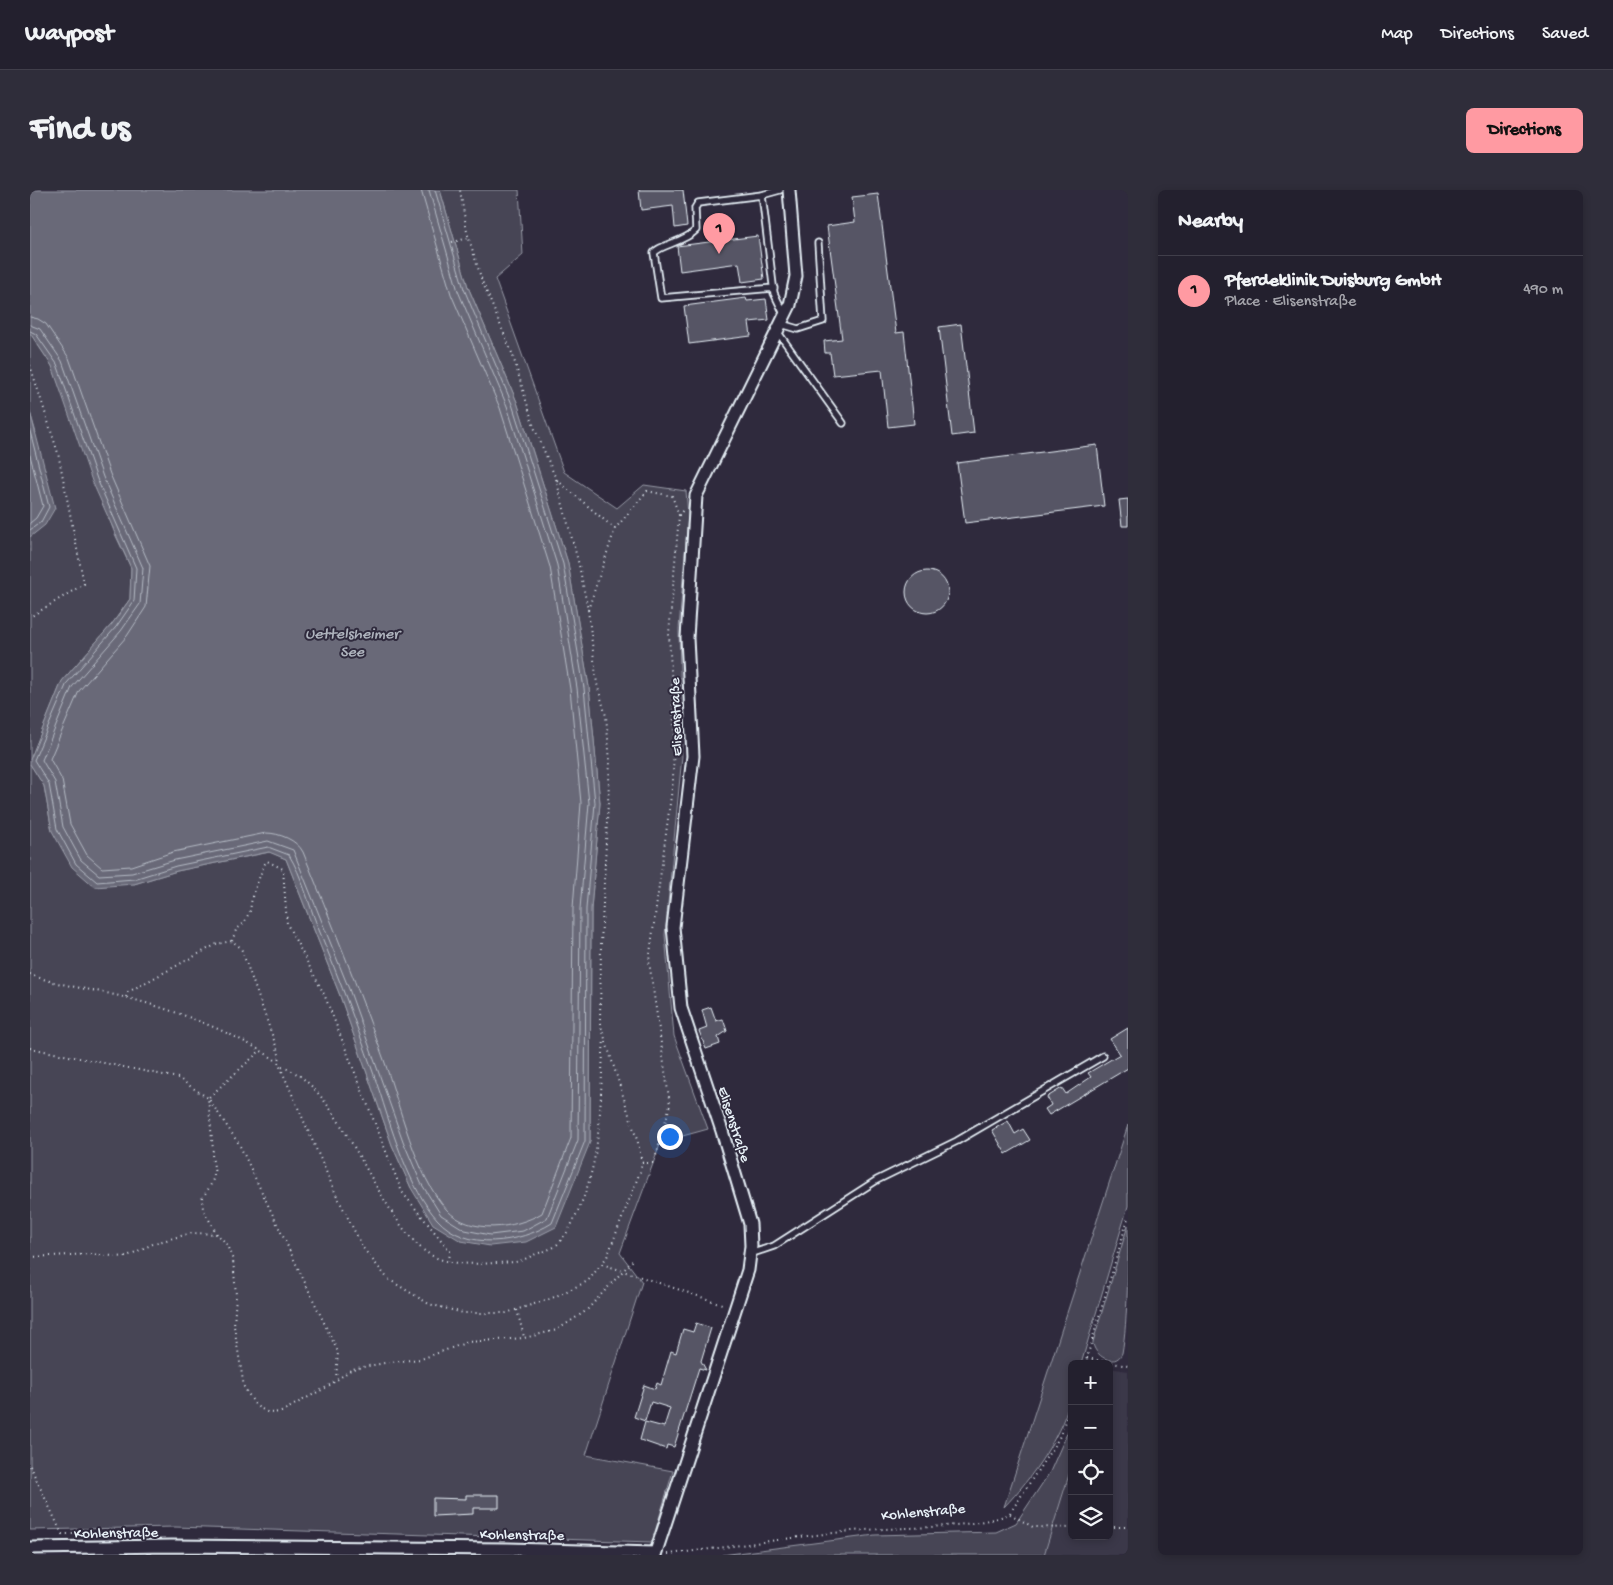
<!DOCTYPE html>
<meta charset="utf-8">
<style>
:root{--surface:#23202e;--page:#2f2d3a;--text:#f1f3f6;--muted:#a3a3aa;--line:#403e4a;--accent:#ff9aa2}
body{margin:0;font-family:"Gochi Hand",sans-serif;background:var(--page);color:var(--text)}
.controls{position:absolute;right:15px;bottom:15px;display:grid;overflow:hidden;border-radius:8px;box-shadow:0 2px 8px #0003}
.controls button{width:45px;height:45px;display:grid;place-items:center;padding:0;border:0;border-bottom:1px solid var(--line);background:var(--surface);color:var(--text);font:25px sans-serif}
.you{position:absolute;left:639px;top:946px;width:18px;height:18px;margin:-12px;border:4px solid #fff;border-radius:50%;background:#1a73e8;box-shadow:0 0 0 8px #1a73e833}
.badge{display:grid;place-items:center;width:32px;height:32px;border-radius:50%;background:var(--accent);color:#111;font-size:16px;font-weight:700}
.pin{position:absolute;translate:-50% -41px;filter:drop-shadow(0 1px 2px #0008)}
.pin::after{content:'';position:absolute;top:26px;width:18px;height:15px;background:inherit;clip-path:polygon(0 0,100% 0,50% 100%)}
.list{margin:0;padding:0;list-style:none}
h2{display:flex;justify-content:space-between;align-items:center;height:65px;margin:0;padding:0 20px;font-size:21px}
h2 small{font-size:16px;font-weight:400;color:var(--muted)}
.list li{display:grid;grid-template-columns:32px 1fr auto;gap:15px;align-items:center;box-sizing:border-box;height:70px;padding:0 20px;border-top:1px solid var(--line)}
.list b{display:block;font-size:19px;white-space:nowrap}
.list p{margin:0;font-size:16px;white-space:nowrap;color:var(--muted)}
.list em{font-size:16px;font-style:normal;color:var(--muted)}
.icon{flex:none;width:28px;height:28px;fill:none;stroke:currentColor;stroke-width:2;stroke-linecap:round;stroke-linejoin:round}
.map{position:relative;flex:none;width:1098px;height:1365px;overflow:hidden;border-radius:8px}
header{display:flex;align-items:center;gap:30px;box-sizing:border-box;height:70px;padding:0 25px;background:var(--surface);border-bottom:1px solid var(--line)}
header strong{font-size:24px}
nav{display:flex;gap:28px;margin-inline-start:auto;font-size:18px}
.intro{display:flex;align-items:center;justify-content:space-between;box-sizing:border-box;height:120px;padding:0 30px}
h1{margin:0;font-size:35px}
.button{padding:12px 22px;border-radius:8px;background:var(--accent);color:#111;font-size:18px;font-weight:700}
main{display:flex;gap:30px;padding:0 30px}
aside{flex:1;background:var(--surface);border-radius:8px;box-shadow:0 2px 8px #0003}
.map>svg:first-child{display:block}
.built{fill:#3b3749}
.green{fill:#464455;stroke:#979aa6}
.water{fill:#696978;stroke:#9c9fab}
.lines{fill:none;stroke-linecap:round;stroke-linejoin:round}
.shore{stroke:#b5bbc5;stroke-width:1}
.building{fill:#575565;stroke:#e8f1f8}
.lane-casing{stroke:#e8f1f8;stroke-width:9}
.street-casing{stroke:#e8f1f8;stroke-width:15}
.path{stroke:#e8f1f8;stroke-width:2;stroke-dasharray:1 4;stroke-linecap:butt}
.lane{stroke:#2f2a3d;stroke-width:5.5}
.street{stroke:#2f2a3d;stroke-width:11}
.labels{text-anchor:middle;stroke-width:4;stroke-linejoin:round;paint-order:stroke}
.street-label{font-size:15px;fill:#e8f1f8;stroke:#2f2a3d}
.water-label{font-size:16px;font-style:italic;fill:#afb4be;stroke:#2f2a3d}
</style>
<header>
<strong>Waypost</strong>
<nav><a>Map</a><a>Directions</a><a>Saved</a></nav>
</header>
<div class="intro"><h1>Find us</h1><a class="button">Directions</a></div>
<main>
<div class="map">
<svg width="1098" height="1365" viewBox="0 0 1098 1365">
<rect width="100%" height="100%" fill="#2f2a3d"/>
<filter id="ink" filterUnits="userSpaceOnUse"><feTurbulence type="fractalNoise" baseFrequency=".02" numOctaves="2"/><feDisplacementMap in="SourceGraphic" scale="10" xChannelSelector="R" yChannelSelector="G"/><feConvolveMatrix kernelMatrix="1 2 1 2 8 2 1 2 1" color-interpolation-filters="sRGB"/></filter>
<g filter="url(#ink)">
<path class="built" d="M1079,1178L1098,1181V1365H1014L1042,1275V1346H1079Z"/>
<path class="green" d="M410,0H489L493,65L465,89L534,282L587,318L614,295L656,301L658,325L649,439L652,566L635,745L644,846L678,939L631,952L590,1063L612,1092L556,1265L643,1281L622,1352L145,1337L0,1340V574L14,596L22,641L104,694L147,681L240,662L256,669L309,803L362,955L381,998L560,952L561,719L570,613L559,497L538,373L487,212L438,97Z
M0,143L22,176L85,344L101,378L100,409L82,434L32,491L0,570V243H6L0,222Z
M1098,935V1016L1051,1174H1042C1042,1182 1043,1192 1042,1201C1035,1242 1002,1288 974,1317Z
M1098,1035C1098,1070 1098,1131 1092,1163C1085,1179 1063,1165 1063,1152Z
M1042,1232V1275L1014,1365H692L845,1345L966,1342L986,1333L1020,1282Z"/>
<path class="water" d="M0,0H410L438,97L487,212L538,373L559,497L570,613L561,719L560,952L526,1037L496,1052L460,1056L431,1051L403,1034L381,998L362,955L309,803L256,669L239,662L147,681L104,694L65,697L42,677L22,641L14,596L0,574V570L32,491L82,434L100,409L101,378L62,291L22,176L0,143Z
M0,222L25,318L15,335L0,347Z"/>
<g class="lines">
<path class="shore" d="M0,127L8,129L16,134L39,168L80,284L120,376L116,417L97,446L49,501L20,569L32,590L40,634L57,665L72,678L101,676L143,662L236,643C249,643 267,650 273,662C301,731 329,800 354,870C369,913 386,987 417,1020C440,1045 485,1039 512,1023L541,948L543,718L551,613L540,499L520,377L470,218L421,104L391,0
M0,135L10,139L32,171L73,287L113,378L110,414L91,441L42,497L12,570L25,592L33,637L51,670L69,685L102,683L145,670L238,651L263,660L319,799L373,951L391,993L411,1025L435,1040L460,1045L493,1041L517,1028L548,950L550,719L559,613L547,498L527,375L477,216L428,101L399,0
M0,141L6,144L27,174L67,289L106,378L104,411L86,437L37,493L4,570L19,594L27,639L46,674L67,692L104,689L146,676L238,657L259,665C272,686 278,712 287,735C310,791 332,848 351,906C363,944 380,999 407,1029C436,1062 490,1053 522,1033L555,951L556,719L565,613L554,498L533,374L482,214L434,99L405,0
M0,241L19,317L11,332L0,340
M0,265L13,316L6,328L0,333"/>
</g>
<path class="building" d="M609,0H653L657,36L645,38L643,16L611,20Z
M848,4L866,143L874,142L884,234L858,237L852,180L803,185L800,163H795L794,151L812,149L797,36L825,32L822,7Z
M728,46L734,89L712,92L709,73L650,81L647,56Z
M716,108L717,111L736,109L739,130L719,132L721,146L659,154L654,116Z
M931,134L944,243L922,246L909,137Z
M1067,255L1074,316L935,333L927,273Z
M1098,309V336H1092L1089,310Z
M876 402a21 21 0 1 1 42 0a21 21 0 1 1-42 0Z
M681,817L686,831L693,829L697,841L688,847L690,854L676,859L669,841L677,838L672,820Z
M1098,838V878L1019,925L1015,919L1021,915L1017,907L1032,898L1036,904L1061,887L1058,883L1090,864L1080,849Z
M978,931L985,944L993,939L1000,950L976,964L962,940Z
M666,1133L681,1138L671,1171L676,1180L669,1178L644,1257L637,1255L636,1259L610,1250L615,1232L634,1237L640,1218L621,1212L615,1231L604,1227L614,1195L625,1199L627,1193L631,1195L641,1161L646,1163L653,1139L663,1142Z
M436,1305H469V1318H443V1324L403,1326V1308L436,1309Z"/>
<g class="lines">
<defs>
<path id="lane" d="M750,0L732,5L744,103L755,126
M732,5L668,13L665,18L666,40C655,52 629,55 624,63L631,108L744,98
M751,134L768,139L793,131L788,53
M747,141L813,233
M720,1064L744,1056L847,990L927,951L1073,866"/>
<path id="street" d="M0,1358L141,1356L478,1359L625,1363
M625,1365L718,1080L721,1056L720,1034L692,941L651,818L643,737L663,566L657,448L666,306L760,115L766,86L759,0"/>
</defs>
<use href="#lane" class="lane-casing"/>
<use href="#street" class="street-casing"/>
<path class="path" d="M422,52L439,48
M0,175L28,263L54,394L0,427
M527,290L585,339
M558,420L585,339L617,301L642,306L649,325
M202,751L206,740L214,733L220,721L222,707L234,675L237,671L253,679L257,734L294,804L372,1002L420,1061L419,1071
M0,784C20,794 66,800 89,806C138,817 208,843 248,872L305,1002L333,1058L358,1089L399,1114L433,1123H476L520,1109L558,1091L577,1067L610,982L612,973L608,953L570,833L571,754L580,571L576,526L567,494L558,420L549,375L526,289L504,237L482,163L452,91L437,42L430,0
M96,807L98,802L187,754L202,751L211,758L250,867L248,872
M0,858L148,888L178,908L209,954L308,1162L306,1189
M252,877C309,893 346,1025 396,1062C419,1079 458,1073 485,1072C492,1071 499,1067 506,1064C512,1062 518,1060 524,1057C533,1051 541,1037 545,1027C574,969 569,911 574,849
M612,973H624L640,915L619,771L643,591L644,536L639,444L649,325L653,320
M187,1044L173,1019L172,1008C179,999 186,988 184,977C183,970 181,966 183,960L178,908L231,860
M0,1067L59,1064L95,1067L125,1053L162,1043L187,1044L196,1053L203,1070L206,1105L204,1136L214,1197L226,1216L239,1223L251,1222L297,1197L322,1179L360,1172L391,1169L438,1152L494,1148L527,1140L556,1121L604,1069
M572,1074L695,1115
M487,1120L494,1147
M1057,1168L1098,1176
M1055,1174L1098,1028
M0,1276L32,1344H57L58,1346
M980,1323L1029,1248L1042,1212
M980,1324L1003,1337L1042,1338
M1079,1337H1098
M638,1364C696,1358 754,1348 813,1342C862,1336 934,1341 980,1324"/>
<use href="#lane" class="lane"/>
<use href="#street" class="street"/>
</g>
</g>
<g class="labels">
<g class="street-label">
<text transform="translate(645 527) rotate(-92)" y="5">Elisenstraße</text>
<text transform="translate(705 934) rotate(72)" y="5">Elisenstraße</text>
<text transform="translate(893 1321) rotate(-5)" y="5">Kohlenstraße</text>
<text transform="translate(86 1342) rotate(-1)" y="5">Kohlenstraße</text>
<text transform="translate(492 1344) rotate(1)" y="5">Kohlenstraße</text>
</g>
<g class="water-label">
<text x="322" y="448">Uettelsheimer<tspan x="322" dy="18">See</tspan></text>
</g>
</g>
</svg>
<div class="controls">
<button>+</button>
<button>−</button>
<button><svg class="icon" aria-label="locate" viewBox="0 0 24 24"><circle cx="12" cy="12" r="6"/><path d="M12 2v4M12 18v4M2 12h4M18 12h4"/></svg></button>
<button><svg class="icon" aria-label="layers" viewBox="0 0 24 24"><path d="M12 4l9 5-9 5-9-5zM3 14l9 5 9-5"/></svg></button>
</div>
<div class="you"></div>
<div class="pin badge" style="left:689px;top:64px">1</div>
</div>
<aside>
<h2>Nearby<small></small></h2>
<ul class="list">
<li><span class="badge">1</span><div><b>Pferdeklinik Duisburg GmbH</b><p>Place · Elisenstraße</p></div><em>490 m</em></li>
</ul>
</aside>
</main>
